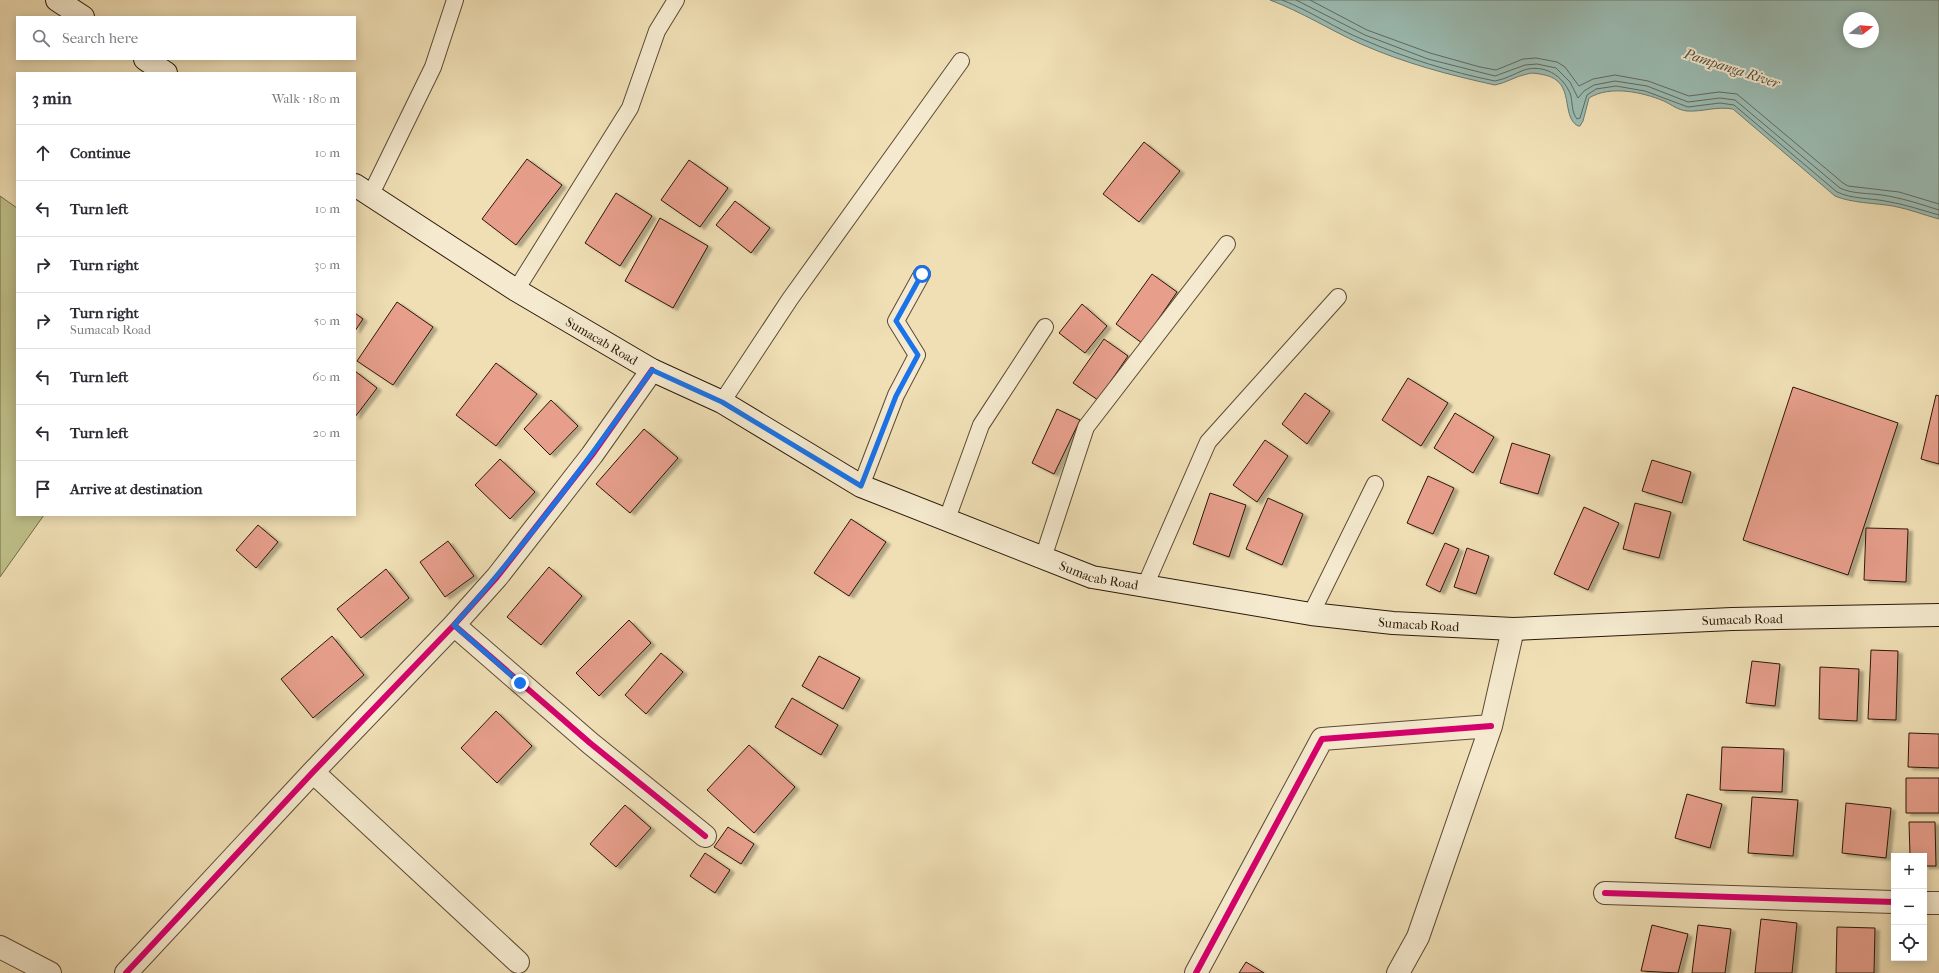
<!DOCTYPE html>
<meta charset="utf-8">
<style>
:root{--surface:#fff;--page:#f7f7f7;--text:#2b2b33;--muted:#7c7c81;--line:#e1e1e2}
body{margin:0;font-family:"IM FELL French Canon",serif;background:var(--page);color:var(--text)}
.controls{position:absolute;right:12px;bottom:12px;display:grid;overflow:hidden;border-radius:0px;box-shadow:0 2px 10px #0003}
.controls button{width:36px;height:36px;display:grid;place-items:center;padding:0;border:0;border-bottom:1px solid var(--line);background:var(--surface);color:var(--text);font:20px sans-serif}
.compass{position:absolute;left:1843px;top:12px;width:36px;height:36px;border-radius:50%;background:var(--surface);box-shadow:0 2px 10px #0003;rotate:73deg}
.stop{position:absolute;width:12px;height:12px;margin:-9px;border:3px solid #1a73e8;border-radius:50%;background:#fff}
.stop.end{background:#1a73e8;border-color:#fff;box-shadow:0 1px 4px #0008}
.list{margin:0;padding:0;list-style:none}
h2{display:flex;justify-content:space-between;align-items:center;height:52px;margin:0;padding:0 16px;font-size:17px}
h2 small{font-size:13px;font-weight:400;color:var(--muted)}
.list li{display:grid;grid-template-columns:26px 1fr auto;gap:12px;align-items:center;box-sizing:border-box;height:56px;padding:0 16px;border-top:1px solid var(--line)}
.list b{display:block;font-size:15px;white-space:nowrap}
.list p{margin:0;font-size:13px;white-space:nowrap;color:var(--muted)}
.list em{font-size:13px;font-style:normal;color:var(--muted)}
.icon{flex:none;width:22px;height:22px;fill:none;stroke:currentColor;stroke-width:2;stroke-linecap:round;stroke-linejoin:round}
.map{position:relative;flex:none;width:1939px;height:973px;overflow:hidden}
.search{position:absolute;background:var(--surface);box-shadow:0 2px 10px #0003;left:16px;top:16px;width:340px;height:44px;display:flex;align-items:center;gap:10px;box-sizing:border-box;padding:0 14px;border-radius:0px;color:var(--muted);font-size:15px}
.panel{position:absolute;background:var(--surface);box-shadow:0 2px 10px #0003;left:16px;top:72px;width:340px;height:444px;border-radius:0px}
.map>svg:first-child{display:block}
.green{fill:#bfc08a;stroke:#756c49}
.water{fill:#9bbcb3;stroke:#6e7a6f;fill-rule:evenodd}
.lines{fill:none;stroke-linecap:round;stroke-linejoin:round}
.shore{stroke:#636a5e;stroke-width:1}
.building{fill:#e79f8c;stroke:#2b1808;filter:url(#shadow)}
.lane-casing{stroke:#5c4a33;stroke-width:18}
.street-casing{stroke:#5c4a33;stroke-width:24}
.secondary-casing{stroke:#2b1808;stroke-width:24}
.lane{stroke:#f5eacf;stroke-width:16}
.street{stroke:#f5eacf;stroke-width:22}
.secondary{stroke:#f5eacf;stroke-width:22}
.cycleway-casing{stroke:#f5eacf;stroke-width:8}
.cycleway{stroke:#d6006c;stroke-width:6}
.route{stroke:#1a73e8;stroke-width:5}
.labels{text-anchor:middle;stroke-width:4;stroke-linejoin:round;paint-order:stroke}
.street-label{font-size:13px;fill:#2b1808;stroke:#f5eacf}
.water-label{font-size:14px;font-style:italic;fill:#525144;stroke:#f5eacf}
</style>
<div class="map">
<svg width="1939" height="973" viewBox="0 0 1939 973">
<defs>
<filter id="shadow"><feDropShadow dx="4.5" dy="2.5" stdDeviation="1" flood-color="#0004"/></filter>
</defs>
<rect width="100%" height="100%" fill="#f0dfb5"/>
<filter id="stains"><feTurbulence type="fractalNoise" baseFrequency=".005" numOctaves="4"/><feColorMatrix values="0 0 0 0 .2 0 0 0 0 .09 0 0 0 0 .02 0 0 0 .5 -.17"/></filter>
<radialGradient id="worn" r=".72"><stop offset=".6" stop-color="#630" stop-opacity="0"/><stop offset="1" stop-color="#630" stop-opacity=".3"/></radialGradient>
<path class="green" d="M0,196L17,208V515H44L0,577Z"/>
<path class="water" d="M1270,0H1939V219C1924,215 1909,209 1893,206C1875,203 1851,203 1835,196L1733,109C1716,106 1703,112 1687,111C1678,110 1672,105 1664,101C1642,92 1610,85 1589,98L1583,121L1580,126H1578C1560,116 1576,82 1545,75C1539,74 1533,72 1527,74C1516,76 1506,83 1495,85C1449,75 1404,63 1361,44C1330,30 1302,12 1270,0ZM1849,18H1873V42H1849Z"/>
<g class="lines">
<path class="shore" d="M1282,0C1311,11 1336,29 1364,40C1406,58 1450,72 1495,81C1506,79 1514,74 1524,70C1544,64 1562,75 1570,93C1573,101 1571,112 1577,119L1580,118L1587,95L1596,89L1616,86L1645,91L1688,107L1720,103L1734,105L1837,192C1852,199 1869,198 1885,201C1904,204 1921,210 1939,215
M1296,0L1365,35L1428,59L1495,76L1525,65L1537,64L1556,68L1570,82L1578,98L1584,91L1594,85L1615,81L1647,86L1688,102L1720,98L1735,100L1840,188C1852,194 1868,193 1882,195C1902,198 1920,204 1939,210
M1310,0L1367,30L1430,53L1480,67L1496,70L1523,59L1536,58L1557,62L1565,67L1579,86L1593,79L1615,75L1648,81L1689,96L1719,92L1737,94L1843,183L1848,186L1899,192L1939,204"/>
</g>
<path class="building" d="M1144,142L1180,171L1139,222L1103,194Z
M527,159L562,185L516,245L482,219Z
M689,160L728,188L700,227L661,200Z
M616,193L652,216L620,266L585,243Z
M735,201L770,228L751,253L716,225Z
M660,218L708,246L673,308L625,281Z
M1152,274L1177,292L1142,343L1116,324Z
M397,302L433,327L393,385L357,361Z
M1082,304L1107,326L1085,353L1059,333Z
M355,313L363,319L355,331Z
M1104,339L1128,356L1098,400L1073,383Z
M496,363L537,394L496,446L456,415Z
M355,371L377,388L355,417Z
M1408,378L1448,403L1421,446L1382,420Z
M1793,387L1898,423L1848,575L1743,540Z
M1305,393L1330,411L1307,444L1282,424Z
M1936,395L1939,396V464L1921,459Z
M551,400L578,426L550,455L524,429Z
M1057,409L1080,420L1054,474L1032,463Z
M1455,413L1494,437L1473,473L1434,448Z
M644,429L678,458L630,513L596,484Z
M1265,440L1288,456L1257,502L1233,485Z
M1512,443L1550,455L1538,494L1500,483Z
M500,459L535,492L510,519L475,485Z
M1652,460L1691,472L1682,503L1642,491Z
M1428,476L1454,488L1433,534L1407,523Z
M1210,493L1246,505L1229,557L1193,544Z
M1268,498L1303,514L1282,565L1246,549Z
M1635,503L1671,512L1659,558L1623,549Z
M1584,507L1619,523L1588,590L1554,574Z
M851,519L886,542L849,596L814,573Z
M258,525L278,542L256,568L236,550Z
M1866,528L1908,529L1906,582L1864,580Z
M448,541L474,576L445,597L420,562Z
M1445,543L1459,549L1440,592L1426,585Z
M1467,548L1489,556L1476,594L1454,587Z
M549,567L582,596L541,645L507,617Z
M386,569L409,598L361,638L337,609Z
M629,620L651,643L599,696L576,673Z
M332,636L364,675L313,718L281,679Z
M1871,650L1898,651L1896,720L1868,719Z
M661,653L683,672L646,714L625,695Z
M819,656L860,678L843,709L802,686Z
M1752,661L1780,664L1775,706L1746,703Z
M1820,667L1859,669L1857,721L1819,719Z
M792,698L838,725L821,755L775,727Z
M496,711L532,746L497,783L461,748Z
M1909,733L1939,734V768L1908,767Z
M749,745L795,787L754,833L707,790Z
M1722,747L1784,749L1782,792L1720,790Z
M1906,778H1939V813H1906Z
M1687,794L1722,804L1710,848L1675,838Z
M1752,797L1798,800L1793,856L1748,853Z
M1846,803L1891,808L1886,858L1842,853Z
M625,805L651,828L616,867L590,844Z
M1909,822H1935L1936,866H1924V856H1910Z
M728,827L754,844L741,864L714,847Z
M705,853L730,870L715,893L690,876Z
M1761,919L1797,923L1792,973H1755Z
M1652,925L1688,934L1678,973L1641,971Z
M1698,925L1731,929L1725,973H1692Z
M1837,927L1875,928L1874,973H1836Z
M1246,962L1264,973H1239Z"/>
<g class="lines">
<defs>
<path id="lane" d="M371,194L433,67L455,0
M516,290L630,108L657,31L676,0
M722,402L790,299L961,61
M861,486L896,395L917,355L896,321L922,274
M947,519L981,425L1045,327
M1043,558L1086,427L1227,244
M1145,586L1208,442L1338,297
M1311,614L1375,484"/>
<path id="street" d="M454,625L590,743L705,836
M313,772L518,962
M1605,893L1894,902
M1924,903H1939
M0,947L50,973
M126,973L313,772L454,625L497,577L592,455L652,370
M1196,973L1322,739L1491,726
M1398,973L1418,937L1491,726L1513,629"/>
<g id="secondary">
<path d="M57,0L83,17"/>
<path d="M145,59L166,73"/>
<path id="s1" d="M355,185L516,290L652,370L722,402L861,486L1092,577L1311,614L1393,623L1513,629L1732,619L1939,615"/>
</g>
</defs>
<use href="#lane" class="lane-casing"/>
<use href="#street" class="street-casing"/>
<use href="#secondary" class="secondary-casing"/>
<use href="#lane" class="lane"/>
<use href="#street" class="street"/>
<use href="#secondary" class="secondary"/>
<defs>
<path id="cycleway" d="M454,625L590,743L705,836
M1605,893L1894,902
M126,973L313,772L454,625L497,577L592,455L652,370
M1196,973L1322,739L1491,726"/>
</defs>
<use href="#cycleway" class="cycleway-casing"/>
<use href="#cycleway" class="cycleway"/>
</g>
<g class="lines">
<path class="route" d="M520,683L454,625C526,545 590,458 652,370L722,402L861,486L896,396L918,355L896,321L922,274"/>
</g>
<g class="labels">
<g class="street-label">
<text dy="5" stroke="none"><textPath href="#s1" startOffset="292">Sumacab Road</textPath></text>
<text dy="5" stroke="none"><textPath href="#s1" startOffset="844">Sumacab Road</textPath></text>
<text dy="5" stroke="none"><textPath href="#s1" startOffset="1492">Sumacab Road</textPath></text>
<text dy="5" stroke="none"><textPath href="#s1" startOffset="1168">Sumacab Road</textPath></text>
</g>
<g class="water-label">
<text transform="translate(1732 68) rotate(18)" y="5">Pampanga River</text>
</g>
</g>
<rect width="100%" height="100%" filter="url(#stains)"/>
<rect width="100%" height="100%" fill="url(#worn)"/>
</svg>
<div class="controls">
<button>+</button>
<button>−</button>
<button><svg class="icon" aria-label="locate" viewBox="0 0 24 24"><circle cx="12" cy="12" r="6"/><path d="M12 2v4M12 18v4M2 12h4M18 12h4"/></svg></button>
</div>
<svg class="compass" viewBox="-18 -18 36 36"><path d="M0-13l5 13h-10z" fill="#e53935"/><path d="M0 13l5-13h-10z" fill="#7c7c81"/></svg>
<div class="stop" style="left:922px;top:274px"></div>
<div class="stop end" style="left:520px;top:683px"></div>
<div class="search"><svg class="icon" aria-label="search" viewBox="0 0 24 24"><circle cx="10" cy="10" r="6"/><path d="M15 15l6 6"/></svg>Search here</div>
<section class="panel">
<h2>3 min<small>Walk · 180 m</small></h2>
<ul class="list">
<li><svg class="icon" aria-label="ahead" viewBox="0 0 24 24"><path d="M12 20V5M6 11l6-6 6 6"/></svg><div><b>Continue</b></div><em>10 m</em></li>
<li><svg class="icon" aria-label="left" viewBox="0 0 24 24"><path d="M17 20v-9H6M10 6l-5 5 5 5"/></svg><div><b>Turn left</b></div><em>10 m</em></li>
<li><svg class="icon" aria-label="right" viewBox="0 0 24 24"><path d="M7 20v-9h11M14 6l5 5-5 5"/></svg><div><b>Turn right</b></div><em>30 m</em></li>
<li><svg class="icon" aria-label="right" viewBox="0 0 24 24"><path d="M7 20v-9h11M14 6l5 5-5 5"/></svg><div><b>Turn right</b><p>Sumacab Road</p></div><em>50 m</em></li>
<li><svg class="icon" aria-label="left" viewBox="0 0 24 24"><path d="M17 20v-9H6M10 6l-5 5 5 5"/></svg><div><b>Turn left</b></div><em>60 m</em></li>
<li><svg class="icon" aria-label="left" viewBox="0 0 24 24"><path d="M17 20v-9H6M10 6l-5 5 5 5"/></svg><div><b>Turn left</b></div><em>20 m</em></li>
<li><svg class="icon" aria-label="arrive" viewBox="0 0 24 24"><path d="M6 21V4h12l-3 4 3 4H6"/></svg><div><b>Arrive at destination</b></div></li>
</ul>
</section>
</div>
